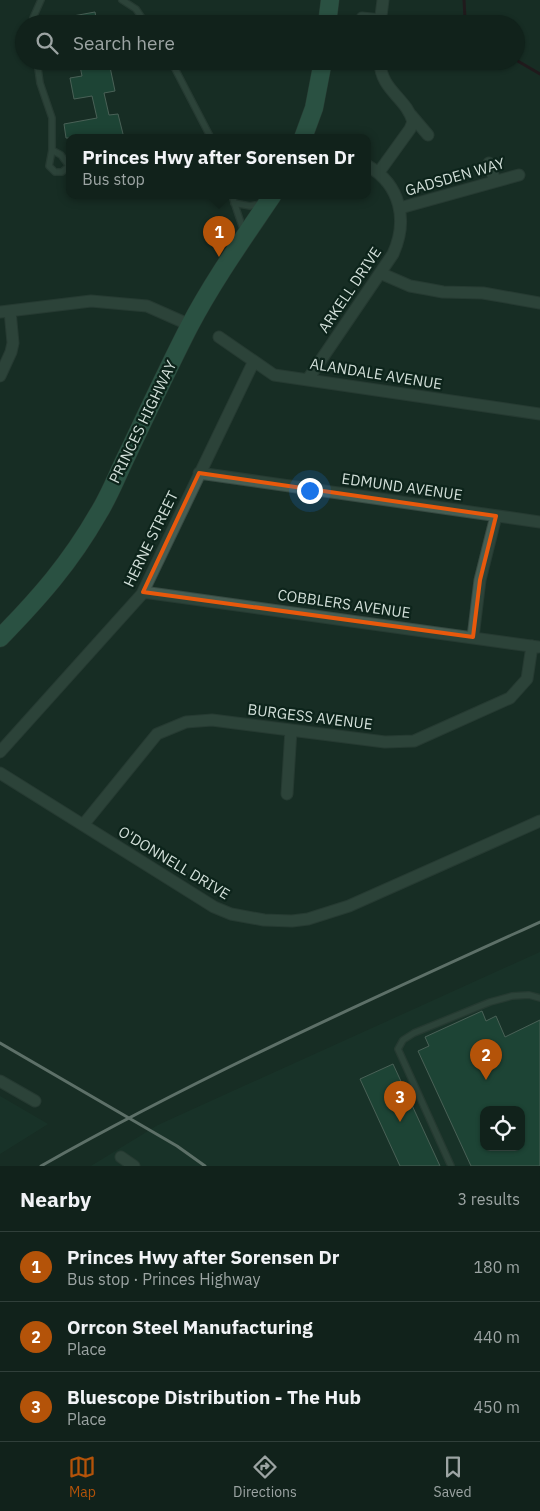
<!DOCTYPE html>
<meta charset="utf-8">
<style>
:root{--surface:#11221b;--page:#1a2a24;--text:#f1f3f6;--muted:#9ca4a3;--line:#303f3a;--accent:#b45309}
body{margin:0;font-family:"IBM Plex Sans",sans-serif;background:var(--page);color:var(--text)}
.controls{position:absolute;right:15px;bottom:15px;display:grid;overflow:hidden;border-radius:10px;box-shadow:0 1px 4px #0004}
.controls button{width:45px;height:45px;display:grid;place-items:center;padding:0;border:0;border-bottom:1px solid var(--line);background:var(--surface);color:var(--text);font:25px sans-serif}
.you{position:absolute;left:309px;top:490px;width:18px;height:18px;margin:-12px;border:4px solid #fff;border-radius:50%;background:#1a73e8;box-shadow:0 0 0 8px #1a73e833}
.badge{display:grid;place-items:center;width:32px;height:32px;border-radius:50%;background:var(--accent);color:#fff;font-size:16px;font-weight:700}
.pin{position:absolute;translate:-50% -41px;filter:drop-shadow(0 1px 2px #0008)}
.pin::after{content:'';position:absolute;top:26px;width:18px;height:15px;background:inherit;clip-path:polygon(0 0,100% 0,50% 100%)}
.popup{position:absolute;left:66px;top:134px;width:305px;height:65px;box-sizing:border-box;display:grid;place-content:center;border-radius:10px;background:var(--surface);filter:drop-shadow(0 1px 4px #0005);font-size:16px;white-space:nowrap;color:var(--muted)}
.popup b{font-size:19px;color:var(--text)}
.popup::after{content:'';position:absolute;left:50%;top:100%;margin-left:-10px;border:10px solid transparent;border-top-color:var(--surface)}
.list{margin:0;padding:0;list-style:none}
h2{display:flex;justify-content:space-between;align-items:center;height:65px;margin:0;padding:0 20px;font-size:21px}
h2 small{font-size:16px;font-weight:400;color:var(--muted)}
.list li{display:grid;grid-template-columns:32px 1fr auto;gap:15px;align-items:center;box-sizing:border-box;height:70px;padding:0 20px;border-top:1px solid var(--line)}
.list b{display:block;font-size:19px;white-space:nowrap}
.list p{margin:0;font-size:16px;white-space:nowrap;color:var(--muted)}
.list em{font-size:16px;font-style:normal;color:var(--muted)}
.icon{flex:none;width:28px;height:28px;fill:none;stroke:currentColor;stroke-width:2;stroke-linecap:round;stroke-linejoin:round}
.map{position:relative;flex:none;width:540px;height:1166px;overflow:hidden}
.search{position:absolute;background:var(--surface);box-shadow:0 1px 4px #0004;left:15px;right:15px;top:15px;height:55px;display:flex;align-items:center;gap:12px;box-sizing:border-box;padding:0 18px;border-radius:28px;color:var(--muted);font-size:19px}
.sheet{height:275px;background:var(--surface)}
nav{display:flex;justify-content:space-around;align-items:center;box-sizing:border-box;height:70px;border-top:1px solid var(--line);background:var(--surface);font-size:14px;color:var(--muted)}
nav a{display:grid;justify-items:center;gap:2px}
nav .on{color:var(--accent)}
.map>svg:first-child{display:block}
.built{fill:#1a392d;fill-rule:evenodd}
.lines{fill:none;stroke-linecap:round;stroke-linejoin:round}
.stream{stroke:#2c0313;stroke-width:3}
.building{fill:#25604a;stroke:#859f93;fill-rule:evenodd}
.lane-casing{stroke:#374a42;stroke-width:8}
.street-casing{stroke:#374a42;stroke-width:13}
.primary-casing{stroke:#374a42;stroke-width:19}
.lane{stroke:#465d53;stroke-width:5.5}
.street{stroke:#465d53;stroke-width:11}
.primary{stroke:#417d66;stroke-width:18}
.rail{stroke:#b2c0ba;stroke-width:3}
.marked{fill:none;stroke:#e8590c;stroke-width:4;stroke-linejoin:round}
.labels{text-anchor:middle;stroke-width:4.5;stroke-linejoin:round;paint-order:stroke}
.street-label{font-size:15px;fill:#d2dfd9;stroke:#0d241b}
</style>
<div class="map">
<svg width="540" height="1166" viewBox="0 0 540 1166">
<rect width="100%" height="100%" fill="#172d24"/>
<path class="built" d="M540,952V1166H91L158,1125ZM484,1110H521V1147H484Z
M0,1096L48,1124L0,1154Z"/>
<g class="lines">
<path class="stream" d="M464,0L465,18L470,24
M516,60L540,74"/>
</g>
<path class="building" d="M95,12L97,24H75L73,16Z
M79,61H105L106,67H110L115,91L104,93L109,115L118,114L124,138H66L64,124L97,118L92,96L74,99L70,78L82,76Z
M482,1011L486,1021L496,1016L505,1037L540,1020V1166H471L418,1051L429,1046L425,1037ZM484,1110H521V1147H484Z
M393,1064L440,1166H400L360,1079Z"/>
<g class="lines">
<defs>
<path id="lane" d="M122,0L136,9L146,24
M33,24V18L41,0
M37,61L40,83L52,118V150L49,166L55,172H62L69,166L61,155L52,150
M171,61L211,138
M232,196L244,232
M234,203L250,206L261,204
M451,1166L398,1049L403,1040L414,1033L490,1002L512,996L529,995L540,998"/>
<path id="street" d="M362,18L381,20
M380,24L383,0
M411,115L428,135
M489,163L495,181
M379,172L410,129L413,122C407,98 380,90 380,61
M400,208L519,175
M380,273L410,286L427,289L443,292L483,293L540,303
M0,312L91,301L147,306L190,325
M219,337L274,375L540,414
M0,376L11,352L13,343L10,311
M308,379L393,254C408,221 401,185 368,166
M199,473L540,522
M143,592L538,647
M473,637L480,580L496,516
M0,752L142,594L254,361
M0,773L214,907L231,914L264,920L292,921L308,919L349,906L540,821
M287,794L291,730
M83,825L157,734L186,722L212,720L385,742L414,741L510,698L527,679L532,646
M0,1081L35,1101
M121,1157L134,1166"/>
<path id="primary" d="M327,24L330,0
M303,138L314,108L323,61
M0,638C39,598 70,563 98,514C110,495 118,473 128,453C148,411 168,368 189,327C213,281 243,239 272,196"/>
</defs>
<use href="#lane" class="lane-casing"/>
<use href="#street" class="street-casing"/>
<use href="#primary" class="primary-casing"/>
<use href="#lane" class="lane"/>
<use href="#street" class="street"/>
<use href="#primary" class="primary"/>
<path class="rail" d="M0,1043L177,1146L205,1166
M41,1166C202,1075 371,999 540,922"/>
</g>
<path d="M0 0H540V1166H0ZM199,473L496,516L480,580L473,637L143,592Z" fill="#172d24" fill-opacity=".55" fill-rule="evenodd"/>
<path class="marked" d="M199,473L496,516L480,580L473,637L143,592Z"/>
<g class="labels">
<g class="street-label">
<text transform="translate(455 177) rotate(-16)" y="5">GADSDEN WAY</text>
<text transform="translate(350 290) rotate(-56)" y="5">ARKELL DRIVE</text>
<text transform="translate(376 374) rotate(9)" y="5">ALANDALE AVENUE</text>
<text transform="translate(143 422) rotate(-64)" y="5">PRINCES HIGHWAY</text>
<text transform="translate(402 487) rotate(8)" y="5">EDMUND AVENUE</text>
<text transform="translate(151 539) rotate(-64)" y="5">HERNE STREET</text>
<text transform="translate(344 604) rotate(8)" y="5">COBBLERS AVENUE</text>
<text transform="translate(310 717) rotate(7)" y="5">BURGESS AVENUE</text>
<text transform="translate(174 863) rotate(31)" y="5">O'DONNELL DRIVE</text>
</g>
</g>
</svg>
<div class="controls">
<button><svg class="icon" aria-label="locate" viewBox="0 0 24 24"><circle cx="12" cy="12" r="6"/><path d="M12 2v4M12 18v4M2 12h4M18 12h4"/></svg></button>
</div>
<div class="you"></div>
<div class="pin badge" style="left:219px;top:257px">1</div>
<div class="popup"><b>Princes Hwy after Sorensen Dr</b>Bus stop</div>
<div class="pin badge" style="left:486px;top:1080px">2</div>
<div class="pin badge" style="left:400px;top:1122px">3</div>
<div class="search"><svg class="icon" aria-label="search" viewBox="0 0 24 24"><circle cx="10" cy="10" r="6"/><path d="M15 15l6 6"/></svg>Search here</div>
</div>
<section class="sheet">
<h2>Nearby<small>3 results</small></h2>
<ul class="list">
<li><span class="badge">1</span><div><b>Princes Hwy after Sorensen Dr</b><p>Bus stop · Princes Highway</p></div><em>180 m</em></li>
<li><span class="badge">2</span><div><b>Orrcon Steel Manufacturing</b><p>Place</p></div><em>440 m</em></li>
<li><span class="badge">3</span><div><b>Bluescope Distribution - The Hub</b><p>Place</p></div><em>450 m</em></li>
</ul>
</section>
<nav>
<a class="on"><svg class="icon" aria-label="map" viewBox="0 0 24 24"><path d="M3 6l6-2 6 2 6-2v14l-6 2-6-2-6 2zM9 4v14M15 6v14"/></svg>Map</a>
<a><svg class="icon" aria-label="directions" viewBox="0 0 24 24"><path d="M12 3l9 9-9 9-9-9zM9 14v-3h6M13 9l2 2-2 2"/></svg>Directions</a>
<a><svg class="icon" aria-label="saved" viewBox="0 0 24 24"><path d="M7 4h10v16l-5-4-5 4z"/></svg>Saved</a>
</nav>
